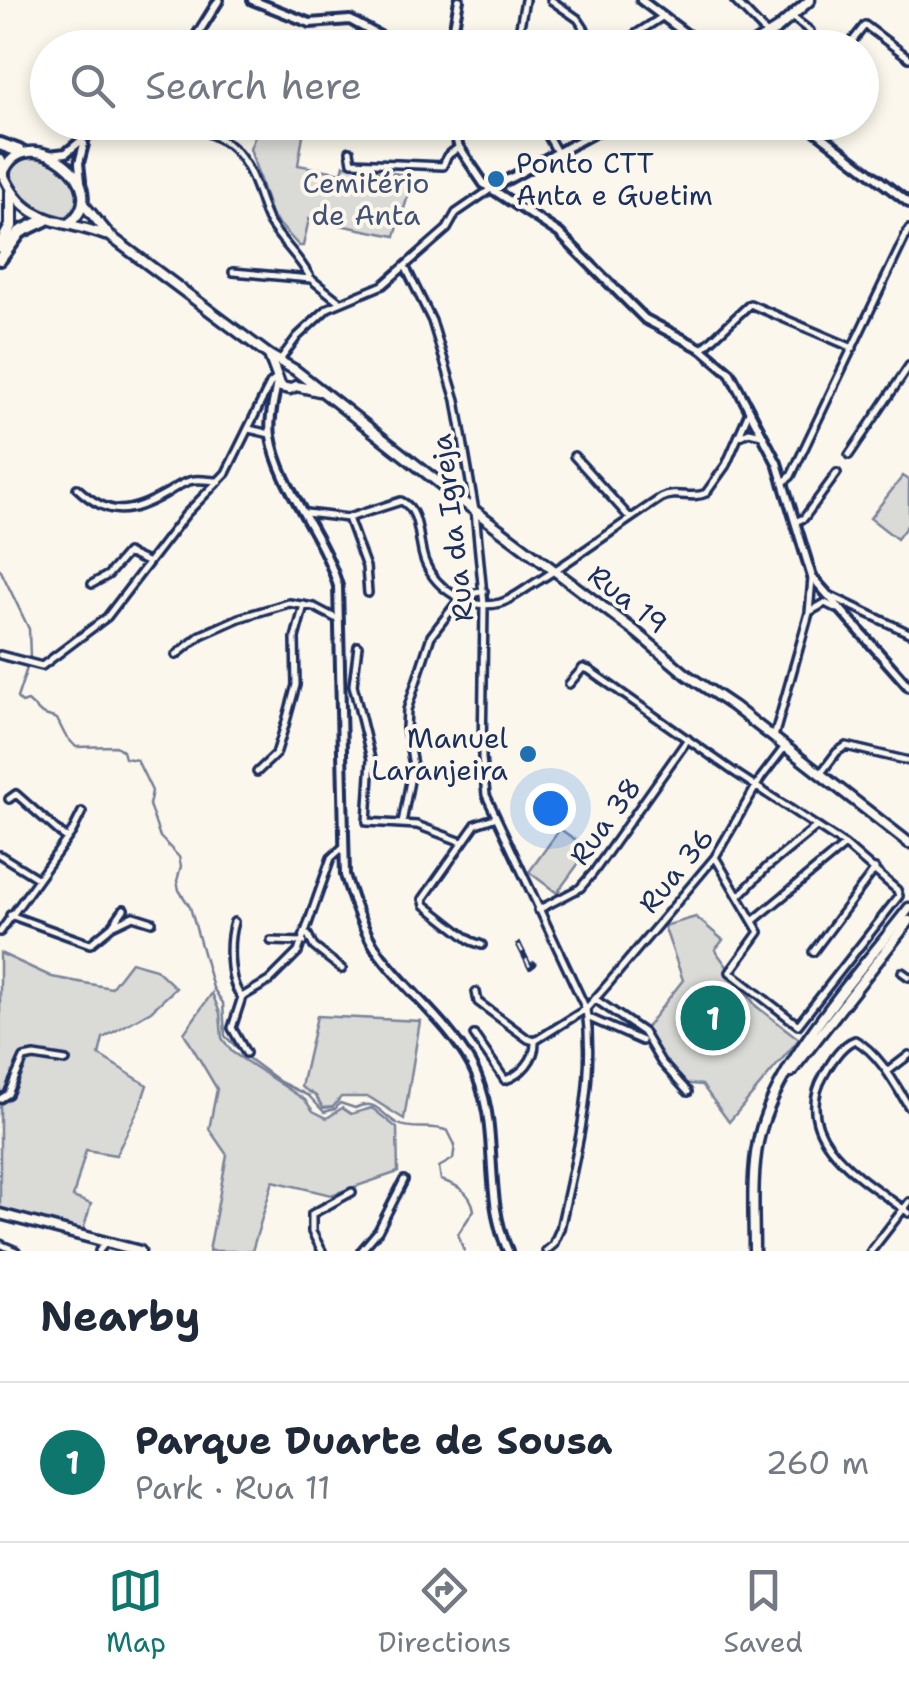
<!DOCTYPE html>
<meta charset="utf-8">
<style>
:root{--surface:#fff;--page:#f6f6f7;--text:#1f2937;--muted:#747a83;--line:#e0e1e3;--accent:#0f766e}
body{margin:0;font-family:"Shantell Sans",sans-serif;background:var(--page);color:var(--text)}
.you{position:absolute;left:550px;top:808px;width:35px;height:35px;margin:-25px;border:8px solid #fff;border-radius:50%;background:#1a73e8;box-shadow:0 0 0 15px #1a73e833}
.badge{display:grid;place-items:center;width:65px;height:65px;border-radius:50%;background:var(--accent);color:#fff;font-size:32px;font-weight:700}
.pin{position:absolute;translate:-50% -50%;border:5px solid #fff;box-shadow:0 2px 10px #0006}
.list{margin:0;padding:0;list-style:none}
h2{display:flex;justify-content:space-between;align-items:center;height:130px;margin:0;padding:0 40px;font-size:42px}
h2 small{font-size:32px;font-weight:400;color:var(--muted)}
.list li{display:grid;grid-template-columns:65px 1fr auto;gap:30px;align-items:center;box-sizing:border-box;height:160px;padding:0 40px;border-top:2px solid var(--line)}
.list b{display:block;font-size:38px;white-space:nowrap}
.list p{margin:0;font-size:32px;white-space:nowrap;color:var(--muted)}
.list em{font-size:32px;font-style:normal;color:var(--muted)}
.icon{flex:none;width:55px;height:55px;fill:none;stroke:currentColor;stroke-width:2;stroke-linecap:round;stroke-linejoin:round}
.map{position:relative;flex:none;width:909px;height:1251px;overflow:hidden}
.search{position:absolute;background:var(--surface);box-shadow:0 5px 15px #0003;left:30px;right:30px;top:30px;height:110px;display:flex;align-items:center;gap:25px;box-sizing:border-box;padding:0 35px;border-radius:55px;color:var(--muted);font-size:38px}
.sheet{height:290px;background:var(--surface)}
nav{display:flex;justify-content:space-around;align-items:center;box-sizing:border-box;height:140px;border-top:2px solid var(--line);background:var(--surface);font-size:28px;color:var(--muted)}
nav a{display:grid;justify-items:center;gap:5px}
nav .on{color:var(--accent)}
.map>svg:first-child{display:block}
.green{fill:#dadad7;stroke:#7a849a;stroke-width:2.5}
.lines{fill:none;stroke-linecap:round;stroke-linejoin:round}
.stream{stroke:#747e96;stroke-width:2.5}
.minor-casing{stroke:#1b2f5e;stroke-width:12}
.tertiary-casing{stroke:#1b2f5e;stroke-width:14}
.secondary-casing{stroke:#1b2f5e;stroke-width:15}
.motorway-casing{stroke:#1b2f5e;stroke-width:18}
.minor{stroke:#fbf7ec;stroke-width:5}
.tertiary{stroke:#fbf7ec;stroke-width:6}
.secondary{stroke:#fbf7ec;stroke-width:8}
.motorway{stroke:#fbf7ec;stroke-width:10}
.rail-casing{stroke:#1b2f5e;stroke-width:6}
.rail{stroke:#fbf7ec;stroke-width:2.5;stroke-dasharray:8;stroke-linecap:butt}
.poi-dot{fill:#1f6fb2;stroke:#fbf7ec;stroke-width:4}
.labels{text-anchor:middle;stroke-width:8;stroke-linejoin:round;paint-order:stroke}
.poi-label{font-size:28px;fill:#1b2f5e;stroke:#fbf7ec;text-anchor:start}
.park-label{font-size:28px;fill:#415176;stroke:#fbf7ec}
.street-label{font-size:28px;fill:#1b2f5e;stroke:#fbf7ec}
</style>
<div class="map">
<svg width="909" height="1251" viewBox="0 0 909 1251">
<rect width="100%" height="100%" fill="#fbf7ec"/>
<filter id="ink" filterUnits="userSpaceOnUse"><feTurbulence type="fractalNoise" baseFrequency=".01" numOctaves="2"/><feDisplacementMap in="SourceGraphic" scale="20" xChannelSelector="R" yChannelSelector="G"/><feConvolveMatrix kernelMatrix="1 2 1 2 8 2 1 2 1" color-interpolation-filters="sRGB"/></filter>
<g filter="url(#ink)">
<path class="green" d="M260,123H305L298,165L342,173L344,165L411,176L409,186L411,187L395,236L309,219L303,246H299L271,215L250,149Z
M21,156C101,157 91,258 27,201C16,191 9,182 10,168Z
M903,476L909,480V523L897,539L870,518Z
M560,829L589,849L557,893L529,872Z
M696,917L723,940L715,950L756,1006L799,1039L729,1122L702,1085L679,1083L644,1030L683,980L664,926Z
M0,953L52,977L111,988L131,962L156,969L176,988L151,1011L103,1038L99,1055L147,1085L140,1106L116,1155L86,1150L73,1197L91,1204L83,1230L0,1209Z
M212,993L220,1013L222,1038L232,1052L305,1100L313,1111L327,1118L342,1108L351,1114L372,1108L397,1128L398,1172L331,1195L273,1181L252,1251H209L227,1155L209,1129L217,1089L184,1033Z
M317,1016L420,1021L404,1119L369,1097H341L333,1107L323,1108L316,1096L301,1087Z"/>
<g class="lines">
<path class="stream" d="M0,569L29,629L30,657
M28,665L17,698L22,703L28,701L42,714L57,719L65,735L76,747L116,746L123,751L125,758L137,760L152,791L149,805L160,837L179,857L181,866L177,881L179,890L190,907L213,988L223,1003L225,1036L249,1059L280,1082L309,1096L324,1112L335,1109L340,1103L355,1108C377,1098 380,1114 398,1124C412,1131 433,1124 448,1131L455,1145L453,1159L439,1167L441,1180C457,1185 471,1192 474,1210L458,1234L464,1251"/>
<defs>
<path id="minor" d="M551,0L578,19L597,48
M734,0L767,34
M792,17L810,31
M528,35L545,48
M822,40L832,48
M516,48L525,0
M614,48L662,17
M847,48L865,25L909,58
M181,122C221,138 240,143 255,185C260,197 263,211 269,222C282,243 299,256 311,279
M540,122L558,154
M350,151L352,162L443,166L447,156L459,147
M405,266L432,321L456,400L475,511L484,605L482,758L486,795L586,1009C596,1084 576,1155 560,1229L553,1245L546,1251
M233,272L311,279L340,302
M702,349L750,304L853,348
M280,360L297,337L328,308L383,285L447,229L456,213L491,189
M249,429L270,434
M740,436L749,432L762,435
M849,455L909,366
M574,456L630,518
M784,482L791,476L909,229
M77,488C109,518 130,514 165,494C174,489 183,481 194,480C202,479 211,481 219,481
M306,513L348,518L401,501C422,510 417,543 425,562C436,589 469,611 500,603C514,599 527,587 540,580C581,554 620,525 661,498C677,490 692,500 706,493L726,465L749,412
M348,518L366,567L368,593
M795,522L804,518L837,473
M92,584L108,575L127,553L147,562
M463,596L484,591
M831,596L909,633
M811,611L825,603L837,609
M358,646L353,685L371,759L367,822L417,825L462,842
M0,655L42,666L107,617L186,514L226,473L270,384L277,378
M176,655L201,635L239,618L289,603L314,607L339,620
M569,684L583,668L589,670L734,772L845,845L897,890L899,896L798,1025L730,972L759,932L715,857
M774,737L809,613L812,578
M257,772L276,754L285,725L296,685L295,638L304,605
M821,773L837,752L846,746L909,761
M9,799L16,794L67,839
M402,823L413,765L406,728L407,710L431,636L461,597
M0,855L37,878
M739,896L767,867L816,827
M538,910L580,888L593,873L688,739
M10,915L90,944L112,926L133,916L152,922
M753,921L845,845
M234,922C228,941 228,983 242,997
M112,926L124,909
M0,932L72,832L82,812
M308,935L314,947L342,969
M271,941L304,942
M482,945L471,941L425,905L423,899L476,824L494,818
M813,952L875,869
M902,972L909,977
M476,992L478,1002L528,1039L535,1041
M595,999L643,1032L661,1062L688,1092
M587,1017L642,1041
M474,1035L505,1080C521,1075 536,1059 535,1041
M535,1041L586,1009L608,984L715,857L761,778L784,748
M246,1053L232,1028L242,997L269,981L298,952L331,858L342,848
M887,1072L909,1055
M0,1099L8,1094L24,1058L34,1056L66,1061
M909,1107C895,1084 879,1053 855,1040C841,1045 831,1062 824,1075C788,1138 866,1181 909,1213
M0,1244L16,1251
M99,1251L106,1242
M322,1251L312,1232V1214L352,1192
M361,1251L378,1231L404,1180
M871,1251L909,1202"/>
<path id="tertiary" d="M252,0L310,23L350,20L402,48
M641,0L705,48
M189,48L219,0
M450,48L459,0
M450,122L459,147L484,184L559,233L645,319L702,349L730,373L777,463L812,577L909,687
M804,122L909,203
M48,155L66,153L104,122
M81,181L79,163L84,144
M492,188L614,122
M277,381C275,398 268,418 271,436C279,488 323,533 338,586L345,875C353,901 362,929 378,952C406,991 447,1021 471,1064C503,1122 481,1192 508,1251"/>
<path id="secondary" d="M746,48L777,29L810,0
M85,206L110,236L269,355L295,370L462,501L636,632L687,675L733,706L909,843
M68,224C120,186 24,116 3,174C25,226 60,218 105,235
M269,355L281,387L290,389L296,386L319,391
M791,1072L909,921
M0,1214L140,1251
M754,1251C754,1215 751,1177 758,1142C773,1064 861,971 909,908"/>
<path id="motorway" d="M0,144L19,151
M0,161L3,174
M0,246L11,226V192
M0,259L20,232L45,220"/>
</defs>
<use href="#minor" class="minor-casing"/>
<use href="#tertiary" class="tertiary-casing"/>
<use href="#secondary" class="secondary-casing"/>
<use href="#motorway" class="motorway-casing"/>
<use href="#minor" class="minor"/>
<use href="#tertiary" class="tertiary"/>
<use href="#secondary" class="secondary"/>
<use href="#motorway" class="motorway"/>
<defs>
<path id="rail" d="M519,945L530,967L534,964"/>
</defs>
<use href="#rail" class="rail-casing"/>
<use href="#rail" class="rail"/>
</g>
</g>
<g class="poi-dot">
<circle cx="496" cy="179" r="10"/>
<circle cx="528" cy="754" r="10"/>
</g>
<g class="labels">
<g class="poi-label">
<text x="516" y="173">Ponto CTT<tspan x="516" dy="32">Anta e Guetim</tspan></text>
<text x="508" y="748" text-anchor="end">Manuel<tspan x="508" dy="32">Laranjeira</tspan></text>
</g>
<g class="park-label">
<text x="366" y="193">Cemitério<tspan x="366" dy="32">de Anta</tspan></text>
</g>
<g class="street-label">
<text transform="translate(452 528) rotate(-97)" y="10">Rua da Igreja</text>
<text transform="translate(628 599) rotate(38)" y="10">Rua 19</text>
<text transform="translate(605 821) rotate(-54)" y="10">Rua 38</text>
<text transform="translate(676 870) rotate(-51)" y="10">Rua 36</text>
</g>
</g>
</svg>
<div class="you"></div>
<div class="pin badge" style="left:713px;top:1018px">1</div>
<div class="search"><svg class="icon" aria-label="search" viewBox="0 0 24 24"><circle cx="10" cy="10" r="6"/><path d="M15 15l6 6"/></svg>Search here</div>
</div>
<section class="sheet">
<h2>Nearby<small></small></h2>
<ul class="list">
<li><span class="badge">1</span><div><b>Parque Duarte de Sousa</b><p>Park · Rua 11</p></div><em>260 m</em></li>
</ul>
</section>
<nav>
<a class="on"><svg class="icon" aria-label="map" viewBox="0 0 24 24"><path d="M3 6l6-2 6 2 6-2v14l-6 2-6-2-6 2zM9 4v14M15 6v14"/></svg>Map</a>
<a><svg class="icon" aria-label="directions" viewBox="0 0 24 24"><path d="M12 3l9 9-9 9-9-9zM9 14v-3h6M13 9l2 2-2 2"/></svg>Directions</a>
<a><svg class="icon" aria-label="saved" viewBox="0 0 24 24"><path d="M7 4h10v16l-5-4-5 4z"/></svg>Saved</a>
</nav>
